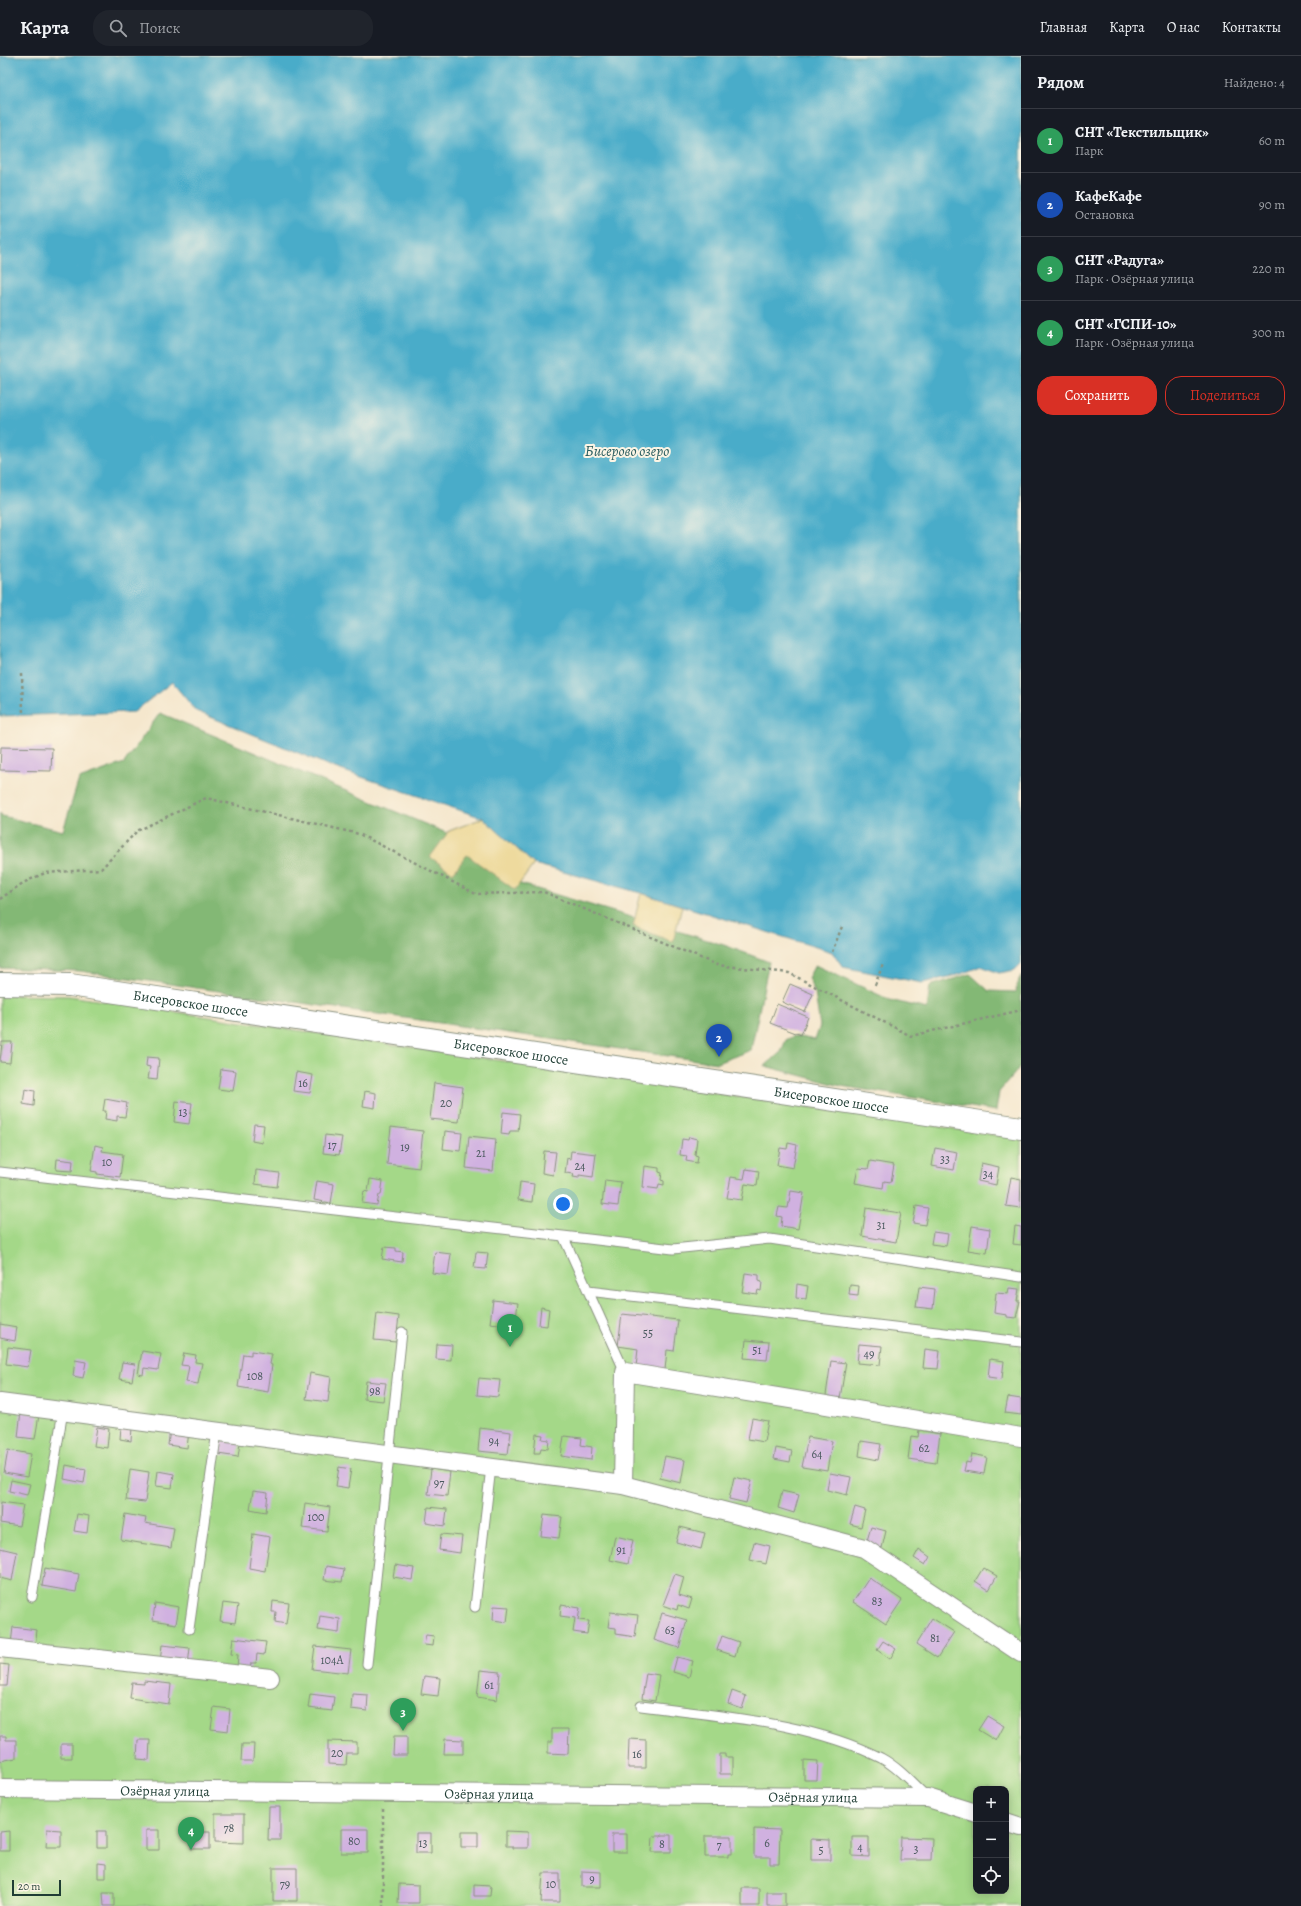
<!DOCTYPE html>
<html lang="ru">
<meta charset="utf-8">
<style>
:root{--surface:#171b24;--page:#20242c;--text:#f1f3f6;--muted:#9ea1a6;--line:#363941;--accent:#d93025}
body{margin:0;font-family:Alegreya,serif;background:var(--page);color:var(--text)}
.controls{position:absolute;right:12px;bottom:12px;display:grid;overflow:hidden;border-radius:8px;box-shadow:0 2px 10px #0003}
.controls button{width:36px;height:36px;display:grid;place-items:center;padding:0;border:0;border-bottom:1px solid var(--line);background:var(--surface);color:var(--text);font:20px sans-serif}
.scale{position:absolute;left:12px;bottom:10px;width:49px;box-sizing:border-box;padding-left:4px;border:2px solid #1f3d34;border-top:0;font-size:11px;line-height:14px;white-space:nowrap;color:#1f3d34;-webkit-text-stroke:3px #fcf5e5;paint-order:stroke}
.you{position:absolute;left:563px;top:1148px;width:14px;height:14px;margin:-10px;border:3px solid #fff;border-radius:50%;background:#1a73e8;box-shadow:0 0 0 6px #1a73e833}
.badge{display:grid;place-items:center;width:26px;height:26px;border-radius:50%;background:var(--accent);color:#fff;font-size:13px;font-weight:700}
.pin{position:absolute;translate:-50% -33px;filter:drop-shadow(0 1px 2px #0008)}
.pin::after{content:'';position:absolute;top:21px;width:14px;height:12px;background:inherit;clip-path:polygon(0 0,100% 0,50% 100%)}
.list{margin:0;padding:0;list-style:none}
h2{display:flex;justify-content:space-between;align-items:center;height:52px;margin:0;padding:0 16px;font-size:17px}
h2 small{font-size:13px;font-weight:400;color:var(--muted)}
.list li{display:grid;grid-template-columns:26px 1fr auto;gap:12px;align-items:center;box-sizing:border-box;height:64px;padding:0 16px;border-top:1px solid var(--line)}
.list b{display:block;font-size:15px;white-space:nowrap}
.list p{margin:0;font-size:13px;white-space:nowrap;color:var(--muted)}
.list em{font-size:13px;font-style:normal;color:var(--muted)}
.actions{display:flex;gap:8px;padding:12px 16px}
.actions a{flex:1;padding:9px 0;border:1px solid var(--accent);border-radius:16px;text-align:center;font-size:14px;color:var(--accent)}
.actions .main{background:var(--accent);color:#fff}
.icon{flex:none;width:22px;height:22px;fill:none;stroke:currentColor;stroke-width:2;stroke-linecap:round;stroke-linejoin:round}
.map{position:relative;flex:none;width:1021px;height:1850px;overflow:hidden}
header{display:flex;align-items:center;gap:24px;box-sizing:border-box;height:56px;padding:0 20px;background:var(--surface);border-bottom:1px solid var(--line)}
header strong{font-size:19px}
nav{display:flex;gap:22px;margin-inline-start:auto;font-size:14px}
.search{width:280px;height:36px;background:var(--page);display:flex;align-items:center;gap:10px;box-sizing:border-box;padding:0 14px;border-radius:16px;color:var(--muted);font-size:15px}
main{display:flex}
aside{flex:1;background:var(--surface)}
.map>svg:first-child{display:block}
.green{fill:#a4d888;stroke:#628a5e;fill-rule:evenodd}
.forest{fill:#83b874;stroke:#517a54}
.sand{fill:#eeda9e;stroke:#868c69}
.water{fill:#49acc9;stroke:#34747e}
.building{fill:#d0b1e0}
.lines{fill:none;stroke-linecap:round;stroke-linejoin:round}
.service-casing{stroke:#8a9280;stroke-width:11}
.minor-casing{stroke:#8a9280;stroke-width:20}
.secondary-casing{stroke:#8a9280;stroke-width:24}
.path{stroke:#8a9280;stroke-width:2.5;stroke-dasharray:3 3;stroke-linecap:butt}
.service{stroke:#fff;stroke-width:9}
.minor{stroke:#fff;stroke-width:18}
.secondary{stroke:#fff;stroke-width:22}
.labels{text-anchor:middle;stroke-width:4;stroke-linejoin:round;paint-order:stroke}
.number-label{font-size:12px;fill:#4b5a5f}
.street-label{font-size:14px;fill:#1f3d34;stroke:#fcf5e5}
.water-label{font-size:15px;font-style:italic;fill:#2c5e61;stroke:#fcf5e5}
</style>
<header>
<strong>Карта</strong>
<div class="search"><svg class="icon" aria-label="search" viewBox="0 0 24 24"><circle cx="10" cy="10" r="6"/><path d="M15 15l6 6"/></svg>Поиск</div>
<nav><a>Главная</a><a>Карта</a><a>О нас</a><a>Контакты</a></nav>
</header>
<main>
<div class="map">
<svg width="1021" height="1850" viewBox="0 0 1021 1850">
<rect width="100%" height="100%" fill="#fcf5e5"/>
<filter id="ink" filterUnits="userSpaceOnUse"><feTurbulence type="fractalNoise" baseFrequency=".025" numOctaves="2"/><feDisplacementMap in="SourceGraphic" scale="8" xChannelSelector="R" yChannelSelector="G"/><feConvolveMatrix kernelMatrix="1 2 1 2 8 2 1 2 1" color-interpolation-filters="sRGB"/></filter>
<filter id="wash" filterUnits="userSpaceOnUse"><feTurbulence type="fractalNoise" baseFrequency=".012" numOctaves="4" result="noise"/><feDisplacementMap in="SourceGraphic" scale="16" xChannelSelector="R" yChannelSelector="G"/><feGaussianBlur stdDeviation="0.9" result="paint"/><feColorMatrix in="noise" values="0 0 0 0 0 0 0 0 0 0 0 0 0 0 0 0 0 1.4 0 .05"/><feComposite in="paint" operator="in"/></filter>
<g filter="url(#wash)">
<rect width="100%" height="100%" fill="#f5e7cd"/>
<path class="green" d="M0,939L69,940L1021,1083V1850H0ZM976,1733H1006V1835H976Z"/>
<path class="forest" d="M160,657L456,781L497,821L724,889L769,906L751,994L717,1007L80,915L0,912V757L2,760L63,775L79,723L124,707Z
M815,909L890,944L927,953L930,930L970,918L989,935L1015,936L1021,919V1010L999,1036L996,1055L841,1030L765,1010L781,996L786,984L794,980L815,984L820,970L815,937L808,922Z"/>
<path class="sand" d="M483,762L534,808L515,834L467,799L453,817L430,801L449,775Z
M641,837L682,850L673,886L633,870Z"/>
<path class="water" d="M0,0H1021V908L1015,914L999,917L981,910L961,918L922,927L843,911L832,896L641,837L534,808L483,762L335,712L196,655L172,626L134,656L0,660Z"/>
<g id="blocks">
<path class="building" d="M1,691L52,692L51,715L0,714Z
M790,928L813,938L805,956L782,946Z
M777,948L808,961L801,979L770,967Z
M2,986H12L10,1007L0,1006Z
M147,1001L159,1002L157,1024L148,1023L150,1011L146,1010Z
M221,1013L236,1015L233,1035L218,1033Z
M296,1016L313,1019L310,1037L293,1035Z
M434,1027L463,1031L459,1066L430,1063Z
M25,1033L35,1035L34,1050L23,1048Z
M365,1035L376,1037L375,1052L363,1050Z
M105,1043L127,1047L125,1061L117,1060V1065L105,1063L106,1055H103Z
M176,1045L192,1047L189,1068L174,1066Z
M503,1056L520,1058L518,1075H510L509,1079L501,1078Z
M254,1068L264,1069L262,1087L252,1085Z
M391,1071L423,1075L419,1112L387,1108Z
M445,1075L462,1077L460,1095L443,1093Z
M325,1079L342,1081L339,1099L323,1097Z
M469,1080L496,1083L493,1115L466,1112Z
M689,1081L697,1083L695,1099L698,1100L697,1107L686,1105L687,1100L680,1099L682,1083L688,1084Z
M788,1087L797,1089L793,1112L777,1109L780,1092L787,1093Z
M95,1089L103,1091L102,1095L123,1098L120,1121L97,1118V1116L91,1115Z
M935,1092L957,1096L954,1114L932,1110Z
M544,1095L556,1096L553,1119L542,1117Z
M571,1095L596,1098L593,1121L579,1119V1122L573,1121L574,1118L565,1117L567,1102L570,1103Z
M57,1103L73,1105L72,1115L56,1114Z
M870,1105L894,1109L891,1126L884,1125L883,1132L855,1127L858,1112L868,1113Z
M981,1107L999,1111L996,1129L978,1125Z
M645,1110L659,1112V1116L662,1117L661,1124L664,1125V1129L659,1128L658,1133L643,1131Z
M746,1113L759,1115L757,1130L745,1128L742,1144L727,1142L731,1121L744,1123Z
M256,1114L279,1117L277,1131L255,1128Z
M1011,1121L1021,1123L1020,1152L1006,1150Z
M370,1123L383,1125L381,1139H379L377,1149L362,1147L364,1135L368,1136Z
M605,1124L621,1126L618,1150L602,1148Z
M317,1125L334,1128L331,1147L314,1144Z
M520,1126L534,1128L532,1146L518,1144Z
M791,1135L804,1137L798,1173L781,1170L782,1161L777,1160L779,1151L788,1152Z
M916,1150L928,1152L925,1169L913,1167Z
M866,1152L901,1157L896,1186L862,1180Z
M972,1170L990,1173L987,1197L968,1194Z
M1015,1170L1021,1171V1189L1013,1188Z
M933,1176L948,1178L946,1190L931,1188Z
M384,1191L396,1192V1195L403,1196L402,1206L382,1203Z
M435,1196L451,1198L448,1219L432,1217Z
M476,1196L488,1197L486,1213L474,1212Z
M745,1217L759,1219V1225L762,1226L761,1235L758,1234L757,1238L742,1236Z
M797,1228L808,1230L806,1243L796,1242Z
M850,1229L859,1230L858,1240L849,1239Z
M919,1231L935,1233L933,1253L916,1251Z
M1009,1232L1019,1233L1017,1245H1020L1016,1262L1007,1261V1259L994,1257L996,1237L1008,1238Z
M493,1244L518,1247L515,1270L490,1267Z
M541,1251L549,1253L547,1270L539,1269Z
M377,1257L399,1260L396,1286L374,1284Z
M622,1258L678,1264L674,1295L667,1294L665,1314L636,1311L638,1293L618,1290Z
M0,1268L17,1271L15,1285L0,1282Z
M746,1284L769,1286L767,1304L744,1302Z
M437,1288L452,1289L451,1304L436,1303Z
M859,1288L882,1290L880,1309L857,1307Z
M8,1291L31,1294L28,1311L6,1308Z
M925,1293L940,1295L938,1313L923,1312Z
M142,1295L161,1298L158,1314L144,1312L143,1319L138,1318Z
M251,1295L272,1298L270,1308L272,1309L268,1336L238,1331L243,1298L251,1299Z
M184,1297L196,1299L195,1306L202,1307L198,1328L186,1326L189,1310L181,1309Z
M990,1303L1004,1305L1002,1323L988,1321Z
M75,1304L86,1306L83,1322L73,1320Z
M831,1305L846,1307L839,1348L825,1346Z
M122,1306L135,1308L132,1325L119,1323Z
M310,1317L331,1321L328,1346L306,1343Z
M479,1322L500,1324L498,1341L477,1339Z
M366,1325L386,1327L383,1345L364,1343Z
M1008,1341L1021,1343V1359L1005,1357Z
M21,1355L39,1359L35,1383L18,1381Z
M752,1362L768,1365L764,1386L748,1383Z
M97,1371L109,1373L107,1392L94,1390Z
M121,1371L132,1372L131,1385L120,1383Z
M480,1372L511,1376L508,1398L478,1395Z
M170,1373L189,1375L187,1392L168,1389Z
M919,1374L940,1378L936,1407L908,1403L911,1380L918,1381Z
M536,1378L543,1379L542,1383L549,1384L548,1393L541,1392L540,1397H534Z
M564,1380L582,1382L581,1389L592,1391L591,1404L561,1400Z
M808,1381L832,1385L827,1415L802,1411Z
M220,1384L240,1387L238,1401L218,1398Z
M861,1385L881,1388L878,1404L859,1400Z
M776,1392L792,1395L790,1406L774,1403Z
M8,1394L31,1398L27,1421L4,1417Z
M972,1398L987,1401L984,1418L964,1415L966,1406L970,1407Z
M665,1400L685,1404L681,1427L660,1422Z
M66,1409L86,1413L84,1427L64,1423Z
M339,1411L351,1413L348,1432L336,1430Z
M130,1413L149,1416L145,1446L126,1444Z
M431,1413L450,1416L447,1440L428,1438Z
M158,1415L174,1418L172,1432L156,1430Z
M830,1417L851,1421L847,1439L827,1434Z
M734,1421L752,1425L746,1447L729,1443Z
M11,1424L30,1428L27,1439L9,1435Z
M253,1435L268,1437L266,1456L250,1453Z
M782,1435L799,1439L794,1457L778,1452Z
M1,1446L23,1449L19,1470L0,1467Z
M305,1447L330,1451L327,1475L302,1472Z
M428,1451L447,1453L445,1470L426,1467Z
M855,1451L865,1454L861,1471L850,1468Z
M77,1458L89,1460L87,1477L74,1475Z
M125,1458L146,1462L145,1467L174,1472L171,1492L121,1484Z
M544,1459L562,1461L559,1482L541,1480Z
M680,1471L705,1477L701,1493L676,1486Z
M871,1471L886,1475L882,1492L866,1488Z
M253,1478L270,1481L265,1515L249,1512Z
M441,1478L462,1480L460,1497L439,1494Z
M615,1480L633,1484L628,1508L610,1504Z
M754,1486L770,1490L766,1508L750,1504Z
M0,1492L17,1496L12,1525L0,1522Z
M919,1493L930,1501L925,1509L914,1502Z
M395,1509L414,1512L412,1524L393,1521Z
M326,1510L344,1513L342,1526L324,1524Z
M45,1512L79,1518L76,1536L42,1530Z
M983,1512L997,1520L989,1534L975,1525Z
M675,1518L684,1521L679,1539L692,1543L689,1553L678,1549L677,1554L663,1549Z
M869,1522L902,1544L886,1568L853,1546Z
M273,1545L289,1547L286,1568L275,1566L276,1556H272Z
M155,1547L179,1551L176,1568L153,1564Z
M223,1547L238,1549L235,1567L220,1565Z
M561,1549L580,1552L578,1564L589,1565L587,1578L573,1576L575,1562L560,1560Z
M494,1550L509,1551L507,1566L493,1564Z
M610,1556L638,1559L635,1581L616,1578V1572L608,1571Z
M662,1557L687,1564L679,1592L654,1584Z
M320,1560L340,1563L339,1577L318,1574Z
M932,1562L954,1576L937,1602L916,1588Z
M13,1571L37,1574L35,1591L11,1588Z
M426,1579L434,1580L433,1590L424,1589Z
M722,1580L739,1586L735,1600L717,1594Z
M233,1582L266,1586L264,1599L257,1598L256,1607H251L250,1614L237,1612L238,1599L231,1598Z
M883,1585L896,1593L890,1603L877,1594Z
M162,1589L190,1592L188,1609L160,1606Z
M315,1590L351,1594L348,1617L312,1613Z
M677,1601L693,1605L689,1621L673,1616Z
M0,1608L9,1609L7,1630H0Z
M480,1614L500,1616L497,1644L477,1641Z
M646,1617L659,1619L655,1645L642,1643Z
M424,1620L440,1622L438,1640L421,1638Z
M144,1625L171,1628L169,1648L130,1642L132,1627L144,1628Z
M732,1635L746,1640L742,1653L728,1648Z
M310,1638L334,1641L332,1655L308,1652Z
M352,1638L368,1639L367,1655L351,1653Z
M214,1651L230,1653L228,1675L211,1673Z
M987,1660L1004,1670L996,1685L978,1674Z
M552,1673H569L568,1698L548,1697V1686H552Z
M0,1680H6V1684H16V1702L0,1705Z
M394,1680H407V1699H393Z
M445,1683L463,1684V1698H444Z
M629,1683L646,1684V1712H628Z
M138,1684H150L149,1704L137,1703Z
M328,1685L357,1686V1697H347L346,1709L328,1708Z
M61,1688H72V1702H61Z
M242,1688H254L253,1705H241Z
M720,1698H725V1701H733V1718H720Z
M804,1704L818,1705L817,1724H804Z
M269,1751H280V1784H268Z
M215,1758H244V1787L215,1786Z
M47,1773L61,1774V1791H46Z
M341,1773H368V1797H341Z
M754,1773L780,1774L779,1808H770V1801H754Z
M146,1774H159V1794H146Z
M9,1775V1795H0V1776Z
M97,1775H106V1792H97Z
M506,1775L528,1776V1792H512V1790H506Z
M191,1776H210V1793H191Z
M461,1776H478V1791H461Z
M416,1777H431V1797H416Z
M612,1778H627V1796H612Z
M662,1779H671V1796H652L653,1780H662Z
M705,1780H732V1798H728V1801H705Z
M852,1781H869V1801L852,1800Z
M901,1781L932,1782L931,1804H900Z
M811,1783L830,1784V1804H811Z
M98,1807L106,1808V1822H98Z
M273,1812H297V1845H273Z
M582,1815L601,1816V1831H582Z
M543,1817H560V1846H541Z
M399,1828L419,1829V1847H398Z
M474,1829L491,1830L490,1840H474Z
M742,1832H759V1850H742Z
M767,1836H785V1850H767Z
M103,1837H114V1850H104Z"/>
</g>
</g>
<g filter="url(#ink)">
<use href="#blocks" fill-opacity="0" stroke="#8a9280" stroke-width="1"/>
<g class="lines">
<defs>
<path id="service" d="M0,1116L563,1180L625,1316
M563,1180L673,1193L770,1183L1021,1221
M588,1235L1021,1286
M32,1541L63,1355
M475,1551L491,1411
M189,1573L217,1375
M367,1608L402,1276
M641,1650C722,1661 807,1665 881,1702C898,1711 913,1728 927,1741"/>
<g id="minor">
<path d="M0,1347L623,1429L864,1492L1021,1597"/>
<path d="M623,1429L625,1316L1021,1381"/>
<path d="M0,1592L270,1622"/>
<path id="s1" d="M0,1733L928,1742L976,1757"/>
<path d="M1006,1766L1021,1771"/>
</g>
<g id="secondary">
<path id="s2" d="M0,928L70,929L1021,1072"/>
</g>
</defs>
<use href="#service" class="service-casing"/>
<use href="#minor" class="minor-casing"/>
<use href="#secondary" class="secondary-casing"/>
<path class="path" d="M22,617L23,659
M0,843L23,827L45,817L101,813L137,775L206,742L359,778L476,838L544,836L717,909L789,917L911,980L1021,954
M832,896L843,868
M875,929L883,908
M383,1753V1850"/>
<use href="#service" class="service"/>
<use href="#minor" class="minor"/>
<use href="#secondary" class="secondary"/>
</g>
</g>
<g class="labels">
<g class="number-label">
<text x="303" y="1031">16</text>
<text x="446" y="1051">20</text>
<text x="183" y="1060">13</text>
<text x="332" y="1093">17</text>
<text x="405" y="1095">19</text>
<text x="481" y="1101">21</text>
<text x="945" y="1107">33</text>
<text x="107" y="1110">10</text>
<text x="580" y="1114">24</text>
<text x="988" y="1122">34</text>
<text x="881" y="1173">31</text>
<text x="648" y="1281">55</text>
<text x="757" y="1298">51</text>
<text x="869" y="1302">49</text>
<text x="255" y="1324">108</text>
<text x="375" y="1339">98</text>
<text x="494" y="1389">94</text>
<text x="924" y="1396">62</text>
<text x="817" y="1402">64</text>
<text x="439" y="1431">97</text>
<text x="316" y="1465">100</text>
<text x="621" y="1498">91</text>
<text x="877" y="1549">83</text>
<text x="670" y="1578">63</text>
<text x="935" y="1586">81</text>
<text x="332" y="1608">104А</text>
<text x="489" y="1633">61</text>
<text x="337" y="1701">20</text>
<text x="637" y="1702">16</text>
<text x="229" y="1776">78</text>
<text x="354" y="1789">80</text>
<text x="423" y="1791">13</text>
<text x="767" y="1791">6</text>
<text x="662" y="1792">8</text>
<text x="719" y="1793">7</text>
<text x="860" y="1795">4</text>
<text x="916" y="1797">3</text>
<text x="821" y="1798">5</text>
<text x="592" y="1827">9</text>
<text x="285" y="1832">79</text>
<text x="551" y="1832">10</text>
</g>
<g class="street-label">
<text dy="5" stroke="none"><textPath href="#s2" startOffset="192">Бисеровское шоссе</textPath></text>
<text dy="5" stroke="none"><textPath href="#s2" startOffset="516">Бисеровское шоссе</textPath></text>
<text dy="5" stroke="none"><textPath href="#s2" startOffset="840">Бисеровское шоссе</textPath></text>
<text dy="5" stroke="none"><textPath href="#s1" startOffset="165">Озёрная улица</textPath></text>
<text dy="5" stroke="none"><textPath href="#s1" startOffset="489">Озёрная улица</textPath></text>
<text dy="5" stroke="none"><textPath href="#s1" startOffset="813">Озёрная улица</textPath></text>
</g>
<g class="water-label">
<text x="627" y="400">Бисерово озеро</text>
</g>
</g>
</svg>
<div class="controls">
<button>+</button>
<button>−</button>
<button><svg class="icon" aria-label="locate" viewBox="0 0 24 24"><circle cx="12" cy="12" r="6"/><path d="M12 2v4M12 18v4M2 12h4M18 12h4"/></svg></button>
</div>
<div class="scale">20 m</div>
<div class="you"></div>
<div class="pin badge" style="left:510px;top:1291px;background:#2e9e5b">1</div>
<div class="pin badge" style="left:719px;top:1001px;background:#1a4fb4">2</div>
<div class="pin badge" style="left:403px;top:1675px;background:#2e9e5b">3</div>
<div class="pin badge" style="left:191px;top:1794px;background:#2e9e5b">4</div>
</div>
<aside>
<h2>Рядом<small>Найдено: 4</small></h2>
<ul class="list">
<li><span class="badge" style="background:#2e9e5b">1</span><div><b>СНТ «Текстильщик»</b><p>Парк</p></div><em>60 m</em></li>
<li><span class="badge" style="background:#1a4fb4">2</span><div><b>КафеКафе</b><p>Остановка</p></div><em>90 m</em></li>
<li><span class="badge" style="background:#2e9e5b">3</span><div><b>СНТ «Радуга»</b><p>Парк · Озёрная улица</p></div><em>220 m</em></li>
<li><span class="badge" style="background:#2e9e5b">4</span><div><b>СНТ «ГСПИ-10»</b><p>Парк · Озёрная улица</p></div><em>300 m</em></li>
</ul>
<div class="actions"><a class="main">Сохранить</a><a>Поделиться</a></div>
</aside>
</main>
